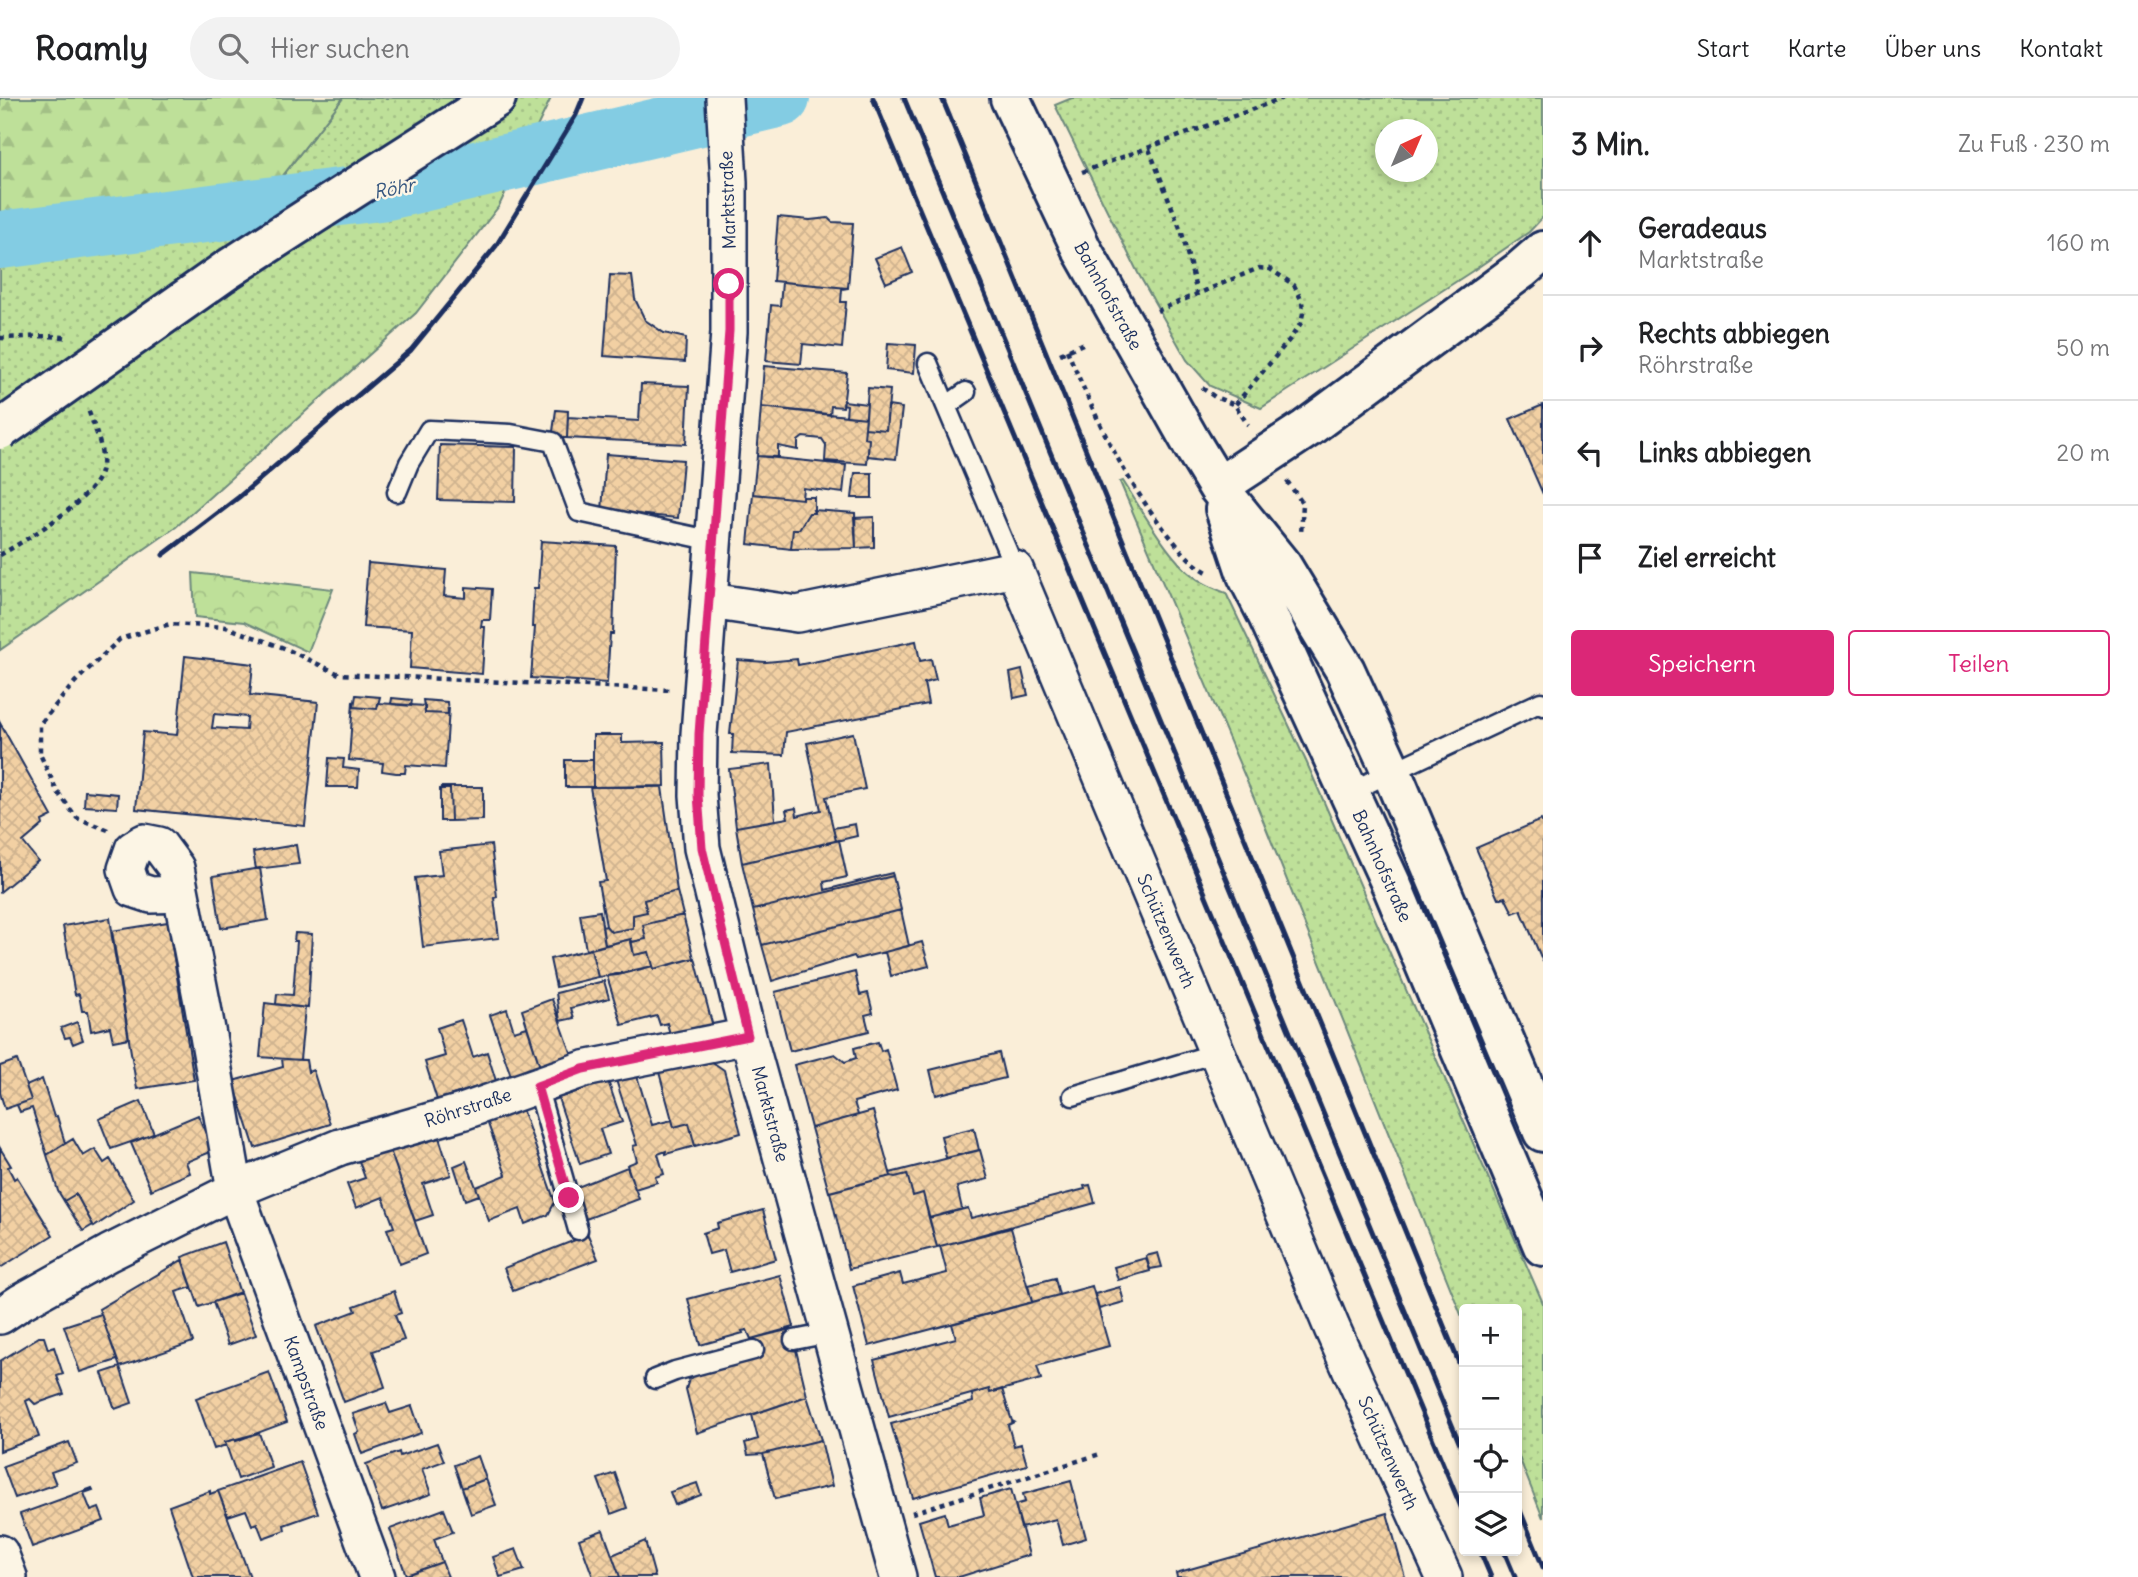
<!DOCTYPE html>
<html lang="de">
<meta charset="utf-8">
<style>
:root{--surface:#fff;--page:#f2f2f2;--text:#202124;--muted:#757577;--line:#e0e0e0;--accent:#db2777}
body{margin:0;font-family:Delius,sans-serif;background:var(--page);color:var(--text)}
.controls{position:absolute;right:21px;bottom:21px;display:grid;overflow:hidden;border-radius:7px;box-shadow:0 4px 10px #0003}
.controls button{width:63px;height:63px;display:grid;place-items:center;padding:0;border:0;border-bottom:2px solid var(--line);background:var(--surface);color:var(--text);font:35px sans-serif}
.compass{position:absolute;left:1375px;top:21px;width:63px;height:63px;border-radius:50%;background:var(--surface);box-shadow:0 4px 10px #0003;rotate:44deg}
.stop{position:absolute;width:21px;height:21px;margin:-16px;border:5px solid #db2777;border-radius:50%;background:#fff}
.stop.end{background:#db2777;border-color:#fff;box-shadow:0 2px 7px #0008}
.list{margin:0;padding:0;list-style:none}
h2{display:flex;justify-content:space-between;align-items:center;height:91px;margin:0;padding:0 28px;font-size:30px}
h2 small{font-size:23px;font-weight:400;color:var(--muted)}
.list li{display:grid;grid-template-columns:46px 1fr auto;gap:21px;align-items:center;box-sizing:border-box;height:105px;padding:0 28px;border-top:2px solid var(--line)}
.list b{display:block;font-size:26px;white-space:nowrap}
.list p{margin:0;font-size:23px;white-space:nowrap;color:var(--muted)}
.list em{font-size:23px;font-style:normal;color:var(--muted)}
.actions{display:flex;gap:14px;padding:21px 28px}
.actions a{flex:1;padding:16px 0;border:2px solid var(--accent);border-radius:7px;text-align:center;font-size:24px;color:var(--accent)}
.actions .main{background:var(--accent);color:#fff}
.icon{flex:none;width:38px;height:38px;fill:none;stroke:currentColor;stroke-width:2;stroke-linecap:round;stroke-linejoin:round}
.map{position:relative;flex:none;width:1543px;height:1479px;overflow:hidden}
header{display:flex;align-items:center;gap:42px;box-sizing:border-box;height:98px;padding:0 35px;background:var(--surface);border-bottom:2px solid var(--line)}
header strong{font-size:33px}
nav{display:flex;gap:38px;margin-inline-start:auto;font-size:24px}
.search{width:490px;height:63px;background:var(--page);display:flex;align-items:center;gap:18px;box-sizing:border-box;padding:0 24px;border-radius:38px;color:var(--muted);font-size:26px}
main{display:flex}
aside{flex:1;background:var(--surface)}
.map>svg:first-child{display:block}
.grass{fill:url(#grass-dots);stroke:#6c887c;stroke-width:2;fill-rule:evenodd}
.forest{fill:url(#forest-firs);stroke:#6c887c;stroke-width:2}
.park{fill:url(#park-crowns);stroke:#6c887c;stroke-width:2}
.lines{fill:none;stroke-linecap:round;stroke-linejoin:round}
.river{stroke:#83cce3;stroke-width:58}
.building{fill:url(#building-cross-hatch);stroke:#1b2f5e;stroke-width:2;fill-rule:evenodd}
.lane-casing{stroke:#1b2f5e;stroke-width:23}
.street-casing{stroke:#1b2f5e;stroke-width:40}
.secondary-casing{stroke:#1b2f5e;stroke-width:44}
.primary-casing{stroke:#1b2f5e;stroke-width:44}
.path{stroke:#1b2f5e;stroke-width:4.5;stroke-dasharray:5 5;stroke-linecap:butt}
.lane{stroke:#fcf5e5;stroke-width:18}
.street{stroke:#fcf5e5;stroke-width:35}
.secondary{stroke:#fcf5e5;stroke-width:38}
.primary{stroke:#fcf5e5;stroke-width:38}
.rail{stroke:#1b2f5e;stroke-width:5}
.primary-bridge-casing{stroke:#1b2f5e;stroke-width:44;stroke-linecap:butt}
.primary-bridge{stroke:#fcf5e5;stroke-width:38}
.route{stroke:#db2777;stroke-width:9}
.labels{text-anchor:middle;stroke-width:5;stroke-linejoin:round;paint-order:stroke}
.street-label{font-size:18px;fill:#1b2f5e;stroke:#fcf5e5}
.water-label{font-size:19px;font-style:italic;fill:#35567f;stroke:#fcf5e5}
</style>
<header>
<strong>Roamly</strong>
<div class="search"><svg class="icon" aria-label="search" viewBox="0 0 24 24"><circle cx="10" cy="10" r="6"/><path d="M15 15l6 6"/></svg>Hier suchen</div>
<nav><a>Start</a><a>Karte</a><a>Über uns</a><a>Kontakt</a></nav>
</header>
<main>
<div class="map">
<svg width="1543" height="1479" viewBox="0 0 1543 1479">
<defs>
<pattern id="grass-dots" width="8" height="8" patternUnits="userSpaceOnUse" patternTransform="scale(1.75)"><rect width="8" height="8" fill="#bee099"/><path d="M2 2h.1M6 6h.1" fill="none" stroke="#a3c086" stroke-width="1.8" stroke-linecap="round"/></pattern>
<pattern id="forest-firs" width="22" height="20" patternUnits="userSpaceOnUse" patternTransform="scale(1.75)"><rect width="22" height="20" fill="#bee099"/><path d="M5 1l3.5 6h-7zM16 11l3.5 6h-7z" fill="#a3c086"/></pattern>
<pattern id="park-crowns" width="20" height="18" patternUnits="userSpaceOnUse" patternTransform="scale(1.75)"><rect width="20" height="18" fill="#bee099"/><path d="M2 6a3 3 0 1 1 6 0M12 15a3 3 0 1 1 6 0" fill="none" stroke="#a3c086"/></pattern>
<pattern id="building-cross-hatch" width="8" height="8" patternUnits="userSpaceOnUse" patternTransform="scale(1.75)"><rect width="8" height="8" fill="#f2d0a3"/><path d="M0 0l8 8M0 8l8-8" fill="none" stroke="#cfb38f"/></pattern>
</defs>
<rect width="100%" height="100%" fill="#faeed8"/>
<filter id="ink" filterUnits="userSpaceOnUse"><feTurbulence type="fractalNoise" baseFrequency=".0143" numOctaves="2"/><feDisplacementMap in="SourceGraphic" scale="14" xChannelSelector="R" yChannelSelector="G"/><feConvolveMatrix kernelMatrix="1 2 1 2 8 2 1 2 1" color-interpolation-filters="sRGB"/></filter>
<g filter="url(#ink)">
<path class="grass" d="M343,0H551L499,108L416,215L176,429L0,552V137L250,120Z
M1072,0H1543V119L1529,134L1477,170L1261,310L1210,288L1187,262L1138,175L1055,7ZM1386,32H1428V74H1386Z
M1123,383C1140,409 1168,459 1192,477C1202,486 1214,490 1226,495L1306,663L1543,1205V1420L1517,1354V1211H1464V1224L1254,700L1120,384Z"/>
<path class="forest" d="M0,0H343L250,120L0,137Z"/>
<path class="park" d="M193,475L333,491L308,554L244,524L195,519Z"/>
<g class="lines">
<path class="river" d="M0,142L387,93L781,0"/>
</g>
<path class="building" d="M778,119L810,122L828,120L832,124L853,125L848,190L773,183Z
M902,149L912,174L886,185L875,160Z
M610,177L632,178L635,201L645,222L664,235L686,240L685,264L604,258Z
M782,184L848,190L842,191L841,204H846L842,250L803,246L801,266L766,263L771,207L780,208Z
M888,245L916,247L914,275L886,272Z
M764,268L847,275L843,309L831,308L830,317L761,309Z
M641,286L689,288L686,346L567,340L568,319L639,323Z
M868,290L890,292L886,332L865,330Z
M844,303L867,306L866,320L846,318L847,307L843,306Z
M1543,307V396L1510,321Z
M888,308L902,310L896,361L868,358L869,341L864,340L865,330L886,332Z
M761,309L866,320L864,340L869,341L867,366L825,363L826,347L822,341L803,339L798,343V352L778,348V359L757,358Z
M556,312L568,313L567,340H552Z
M440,347L516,349L515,404L438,402Z
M606,356L683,362L678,420L602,413Z
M757,358L846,367L843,395L803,390L802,401L753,396Z
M855,375H872V400H852Z
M753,396L802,401V399H814V415H809L799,431H793L791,451L748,446Z
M813,412L855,415L856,450L791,451L793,431H799L809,415H814Z
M874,419V449L856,450L854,420Z
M541,443L616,448L613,536H610L607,585L531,580L535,529H532L534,490H538Z
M368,465L446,472L444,498L466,500V489L492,491L490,522H482L481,529H485L482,576L410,570L412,532L363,529Z
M916,543L920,563L931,561L936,582L924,585L928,606L786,634L784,657L732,655L733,636H730L738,562L766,564L797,561L798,567Z
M185,558L253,566L250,597L318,604L305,728L136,711L143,634L177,637ZM214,616L247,619L246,632L212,630Z
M1022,572L1028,597L1014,600L1010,575Z
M356,597L380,599L377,611L354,609Z
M392,600L412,602L411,608L391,606Z
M423,602L447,604L448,616L425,615Z
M353,603L354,609L377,611L378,605L425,608V615L448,616L449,610L445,670L406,667L405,675H396L382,673L383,665L349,662Z
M0,625L52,718L42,723L43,727L23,744L38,763L0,794Z
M853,635L865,691L826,699L836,743L742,765L736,729L788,720L786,712L796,710L797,718L821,712L807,645Z
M593,637H622V645L664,644L665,688L593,689Z
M329,660L344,661L343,670L359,672L358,689H327Z
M565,662H593V689H565Z
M771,666L775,722L736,729L729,671Z
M440,689H483V722L451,723L450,691Z
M590,689H662L677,793L644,802L647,814L633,817V830L611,834L606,828L598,784L606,783Z
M440,691H450L451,723H440Z
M85,693L118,696L117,710L84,708Z
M1541,722L1543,726V864L1521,812L1513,815L1505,799L1498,801L1476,750Z
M855,726L857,738L836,743L833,730Z
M839,742L847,779L824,784L825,792L892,775L893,778L753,812L742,765Z
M296,747L299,766L256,771L253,754Z
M491,747L497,799L494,800L499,840L423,849L415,780L442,777L439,753Z
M260,770L268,822L221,830L213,778Z
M893,778L901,812L762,847L753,812Z
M677,793L683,817L643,827L646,841L632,844L631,841L605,847L602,829L606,828L611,834L633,830V817L647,814L644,802Z
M901,812L909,848L856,861L854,858L772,883L762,847Z
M600,813L605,847L586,852L580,816Z
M683,817L694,860L654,871L649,854L634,857L631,844L646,841L643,827Z
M110,820L129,940L113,943L110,929L91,933L88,913H82L79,896L75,897L63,828Z
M168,824L194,982L137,991L111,833Z
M295,835L312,836L308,910L276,906L277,896L293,897L297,843H294Z
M631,841L634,857L649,854L653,868L618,877L598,879L591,851Z
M922,844L929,868L891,878L885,854Z
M591,851L598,879L556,889L550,861Z
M695,860L713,929L671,940L667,925L660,927L657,918L622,927L607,878L653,868L654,871Z
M855,874L860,897L868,895L873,915L865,917L869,933L790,953L775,894Z
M604,883L609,900L571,910L574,920L560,923L556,895Z
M552,901L572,957L540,969L522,912Z
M265,905L305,910L300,962L260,959Z
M507,911L514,933L527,929L540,969L511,978L490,917Z
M461,922L473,959L487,954L496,983L437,1002L425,964L445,958L437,930Z
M77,924L83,942L73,946L70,939L65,940L61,930Z
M878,944L881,953L886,951L897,992L854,1004L858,1017L811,1030L794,967L835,956L845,964L856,960L854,950Z
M999,955L1005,980L936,997L930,972Z
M282,961L306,962L308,974L313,972L330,1026L255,1050L233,983L283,969Z
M17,962L31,1002L5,1011L0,995V968Z
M711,963L724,972L741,1035L695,1048L689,1025L674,1029L659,974Z
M637,978L652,1027L672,1022L674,1029L689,1025L695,1048L666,1056V1053L658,1056L664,1076L655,1079L657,1084L635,1091L627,1067L637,1063L633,1048L637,1047L616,982Z
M42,981L54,1019L57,1018L65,1045L47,1057L32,1010L20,1014L17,1007L31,1002L26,988Z
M608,983L622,1024L600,1031L608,1056L580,1066L558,1000Z
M141,1003L154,1036L111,1051L99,1021Z
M521,1008L555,1104L548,1117L525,1126L520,1111L489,1123L476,1089L506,1077L486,1020Z
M873,1013L891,1078L829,1094L811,1030Z
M198,1017L213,1053L186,1064L190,1075L151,1092L131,1045Z
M974,1030L979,1052L946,1060L941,1038Z
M438,1036L451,1077L423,1086L433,1117L415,1123L390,1052Z
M73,1041L83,1058L95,1051L104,1065L110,1061L134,1102L94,1129L76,1096L64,1103L58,1093L47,1057Z
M0,1050L11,1068L8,1069L14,1081L17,1079L53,1137L0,1170Z
M390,1052L426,1156L400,1166L387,1131L394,1129L383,1099L356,1110L347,1086L365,1080L359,1063Z
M980,1052L988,1081L957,1089L962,1111L929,1120L923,1095L913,1098L907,1076L895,1079L891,1078L890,1075Z
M466,1063L479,1097L465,1102L454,1068Z
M627,1069L639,1101L586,1121L575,1090Z
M907,1076L913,1098L923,1095L937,1149L849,1171L830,1094L891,1078L895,1079Z
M1090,1087L1095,1105L937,1149L929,1120L968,1110L971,1120L1085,1091L1084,1088Z
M76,1096L93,1127L83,1133L64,1103Z
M763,1112L776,1161L730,1174L724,1152L709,1156L703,1135L718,1130L717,1125Z
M1011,1130L1032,1204L869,1248L853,1188L900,1175L903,1186L947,1175L940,1148Z
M588,1137L598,1161L513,1193L504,1170Z
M223,1144L240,1195L199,1209L182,1159Z
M1158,1155L1162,1169L1150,1171L1146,1158Z
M1146,1160L1150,1173L1118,1182L1114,1169Z
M182,1162L192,1189L176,1194L193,1244L120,1269L99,1211Z
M780,1177L794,1229L751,1241L747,1232L742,1233L743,1235L700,1247L688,1201Z
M1055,1180L1059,1197L1032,1204L1028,1187Z
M1092,1188L1109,1248L1037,1268L1041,1281L990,1295L989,1291L889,1319L874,1262L956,1240L952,1226Z
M1120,1189L1124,1204L1099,1211L1095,1196Z
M394,1193L401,1215L395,1217L404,1242L373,1253L385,1289L344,1304L316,1228L356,1213L354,1208Z
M240,1194L256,1237L228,1247L213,1204Z
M101,1216L117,1262L80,1274L64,1228Z
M791,1231L807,1298L697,1335L686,1291L689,1281L697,1276L756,1261L751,1241Z
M39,1239H44L48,1251L54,1249L63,1276L57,1278L64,1296L35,1306L30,1301L26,1303L39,1339L0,1353V1263Z
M120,1269L132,1305L115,1311L102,1275Z
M269,1274L287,1324L236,1343V1341L225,1344L226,1347L214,1351L196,1300Z
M989,1291L990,1295L1002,1291L1012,1323L1014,1324L1008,1327L1014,1348L1021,1346L1027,1367L913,1400L891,1326L973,1304L972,1296Z
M807,1298L821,1342L763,1356L748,1357L745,1345L758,1341L752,1317Z
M386,1305L390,1315L412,1308L421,1335L362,1356L355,1336L359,1334L353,1316Z
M259,1335L271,1369L238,1381L225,1344Z
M821,1342L832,1388L775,1401L763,1356Z
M69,1344L77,1365L51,1374L56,1386L15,1400L3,1368Z
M437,1345L444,1363L422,1371L431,1396L382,1413L366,1366L399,1354L400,1358Z
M478,1358L486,1381L462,1390L454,1367Z
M300,1364L318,1415L284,1427L285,1432L263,1440L257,1425L252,1427L246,1412L228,1418L218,1393Z
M615,1375L627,1410L611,1416L598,1381Z
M486,1381L496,1407L471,1416L462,1390Z
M1071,1383L1086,1440L1063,1447L1056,1421L1021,1430L1015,1407L1025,1404L1023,1396Z
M697,1385L701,1397L675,1407L670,1394Z
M92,1390L93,1392L84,1395L91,1413L99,1410L104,1423L32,1449L20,1416Z
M1011,1391L1029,1457L959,1479H935L919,1423L945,1415L948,1427L984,1417L980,1400Z
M210,1393V1396L218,1393L250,1479H193L169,1408Z
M444,1411L453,1434L434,1441L442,1464L406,1477L390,1431Z
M1387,1415L1405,1479H1177L1176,1475Z
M603,1432L612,1457L620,1479H593L579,1441Z
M645,1443L655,1479H620L612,1457Z
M516,1451L524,1472L500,1479L493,1459Z
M442,1464L448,1479H407L406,1477Z"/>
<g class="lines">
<defs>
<path id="lane" d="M928,265L946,308
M966,294L946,308L1015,471
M397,394L409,365L429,332L511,336L553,344L579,414L714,443
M1349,694L1541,604L1543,608
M537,988L578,1132
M1073,998L1216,955
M794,1242L830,1235
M655,1281L675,1273L754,1252"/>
<path id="street" d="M724,0L729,84V234L699,636L698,697L702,750L748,938L898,1479
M710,503L797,516L1015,471L1332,1230L1444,1479
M181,796L151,797L133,791L126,771L133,751L144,744L159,747L176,770L203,909L235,1092L377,1479
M0,1218L21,1204L109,1155L235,1092L340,1049L465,1013L584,971L748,938
M0,1455L9,1479"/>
<path id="secondary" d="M1010,0L1081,150L1192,346L1218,389L1282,468L1345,572L1392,675L1543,1034
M1218,389L1306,331L1521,172L1543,153
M1225,411L1247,477L1268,518L1392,788L1543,1148"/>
<path id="primary" d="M320,112L496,0"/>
</defs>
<use href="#lane" class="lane-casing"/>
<use href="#street" class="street-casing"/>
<use href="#secondary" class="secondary-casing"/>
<use href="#primary" class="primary-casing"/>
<path class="path" d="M1149,51L1182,135L1197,195
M1082,74L1283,0
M1157,213L1259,170L1270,171L1294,187L1302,203L1303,215L1301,225L1290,241L1235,307
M0,240C22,240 47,236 68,240
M1067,252C1094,315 1121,377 1164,431C1179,449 1188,464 1209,475
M1060,256L1087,244
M1202,290L1215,299L1235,307L1248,327
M1287,383L1303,406L1301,436
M0,457C26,442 99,399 102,369C104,348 94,330 88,311
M108,732L77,720L57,693L40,656V626L75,584L120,541L170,526L226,529L284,550L339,576L671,592
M912,1415L1100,1356"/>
<use href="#lane" class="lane"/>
<use href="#street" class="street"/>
<use href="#secondary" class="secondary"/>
<use href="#primary" class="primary"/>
<path class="rail" d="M873,0L1464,1416
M904,0L1464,1356
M942,0L1464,1277
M163,457L239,399L411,252L496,148L576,17L583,0
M1517,1405L1543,1469
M1480,1453L1491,1479
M1504,1453L1515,1479"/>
<defs>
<path id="primary-bridge" d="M0,332L227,172L320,112"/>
</defs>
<use href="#primary-bridge" class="primary-bridge-casing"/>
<use href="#primary-bridge" class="primary-bridge"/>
</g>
</g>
<g class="lines" filter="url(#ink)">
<path class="route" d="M569,1100L537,988L583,971L748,938L702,750L698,697L699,636L729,233V186"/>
</g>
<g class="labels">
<g class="street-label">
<text transform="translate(728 102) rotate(-92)" y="6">Marktstraße</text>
<text transform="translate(1108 198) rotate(61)" y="6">Bahnhofstraße</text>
<text transform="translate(1382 768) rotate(66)" y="6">Bahnhofstraße</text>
<text transform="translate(1166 833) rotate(67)" y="6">Schützenwerth</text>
<text transform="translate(468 1010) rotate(-18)" y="6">Röhrstraße</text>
<text transform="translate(770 1016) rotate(75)" y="6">Marktstraße</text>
<text transform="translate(306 1285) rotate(70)" y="6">Kampstraße</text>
<text transform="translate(1388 1355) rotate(66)" y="6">Schützenwerth</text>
</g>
<g class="water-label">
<text transform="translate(394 90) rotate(-11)" y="7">Röhr</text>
</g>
</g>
</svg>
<div class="controls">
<button>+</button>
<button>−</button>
<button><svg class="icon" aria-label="locate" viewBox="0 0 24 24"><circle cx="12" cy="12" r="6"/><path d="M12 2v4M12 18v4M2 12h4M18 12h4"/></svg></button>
<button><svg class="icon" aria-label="layers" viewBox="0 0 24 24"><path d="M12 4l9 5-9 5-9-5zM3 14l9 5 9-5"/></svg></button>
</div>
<svg class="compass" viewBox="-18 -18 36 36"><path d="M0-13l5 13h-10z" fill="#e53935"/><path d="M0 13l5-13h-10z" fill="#757577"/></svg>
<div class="stop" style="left:729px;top:186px"></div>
<div class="stop end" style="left:569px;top:1100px"></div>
</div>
<aside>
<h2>3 Min.<small>Zu Fuß · 230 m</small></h2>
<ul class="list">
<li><svg class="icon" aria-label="ahead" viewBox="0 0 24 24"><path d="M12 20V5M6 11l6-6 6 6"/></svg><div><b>Geradeaus</b><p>Marktstraße</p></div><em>160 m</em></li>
<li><svg class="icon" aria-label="right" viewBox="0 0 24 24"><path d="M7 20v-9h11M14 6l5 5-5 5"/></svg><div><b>Rechts abbiegen</b><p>Röhrstraße</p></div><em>50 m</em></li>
<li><svg class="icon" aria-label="left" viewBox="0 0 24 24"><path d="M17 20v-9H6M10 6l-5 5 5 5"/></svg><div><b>Links abbiegen</b></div><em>20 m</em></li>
<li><svg class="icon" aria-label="arrive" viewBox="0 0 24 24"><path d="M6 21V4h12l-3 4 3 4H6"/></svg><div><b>Ziel erreicht</b></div></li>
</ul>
<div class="actions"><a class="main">Speichern</a><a>Teilen</a></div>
</aside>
</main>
